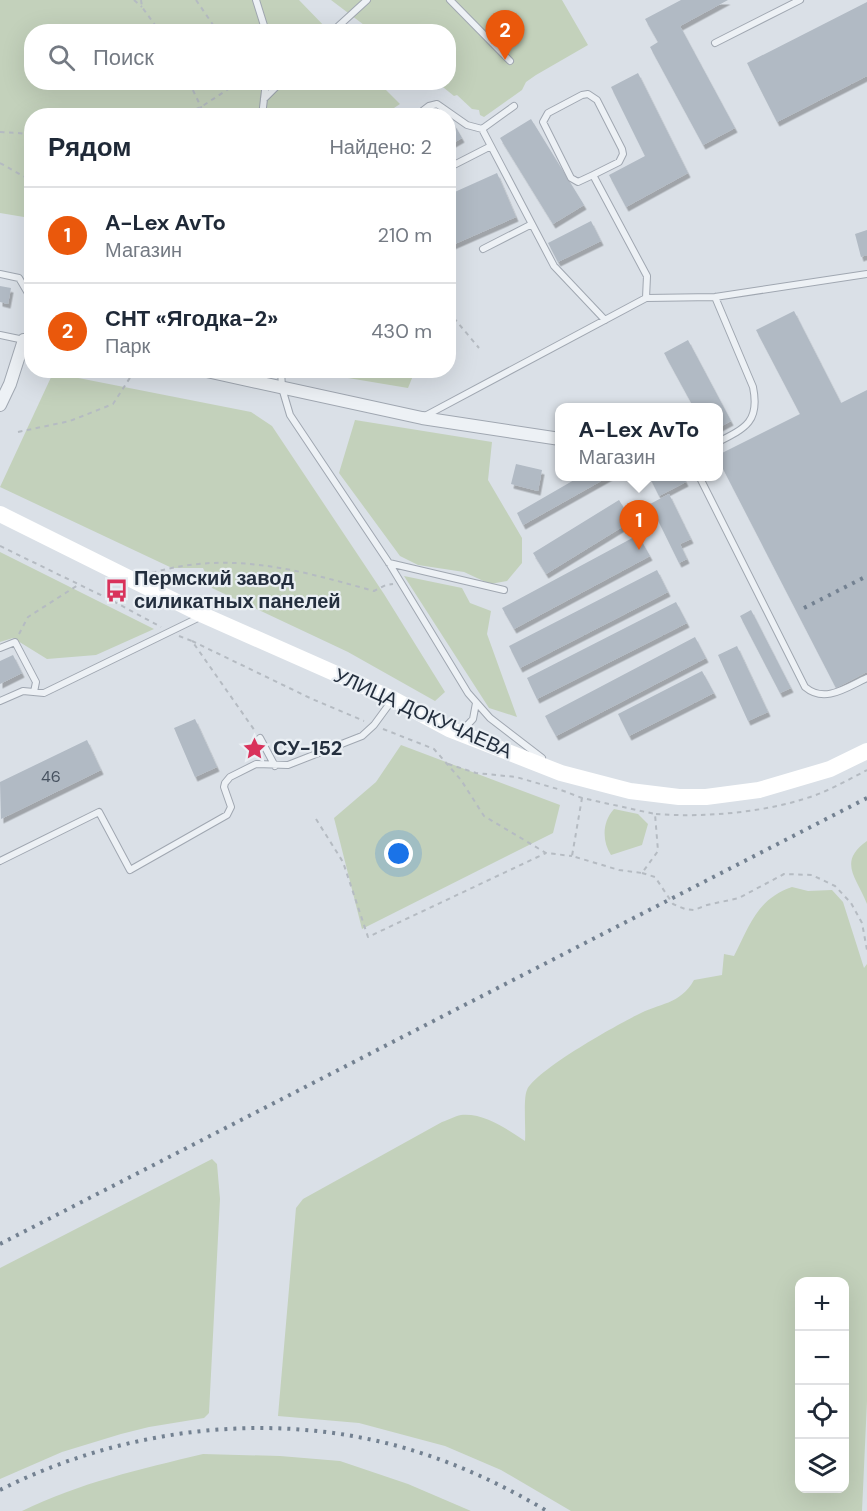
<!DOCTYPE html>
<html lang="ru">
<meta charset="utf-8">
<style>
:root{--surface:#fff;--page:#f2f2f3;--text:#1f2937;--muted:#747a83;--line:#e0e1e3;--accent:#ea580c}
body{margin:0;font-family:"DM Sans",sans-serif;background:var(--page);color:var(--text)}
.controls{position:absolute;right:18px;bottom:18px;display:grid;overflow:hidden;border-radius:12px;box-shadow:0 6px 24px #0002}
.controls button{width:54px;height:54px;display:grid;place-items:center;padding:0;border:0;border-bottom:2px solid var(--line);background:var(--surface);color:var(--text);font:30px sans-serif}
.you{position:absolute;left:399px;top:854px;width:21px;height:21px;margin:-15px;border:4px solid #fff;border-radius:50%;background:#1a73e8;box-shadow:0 0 0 9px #1a73e833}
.badge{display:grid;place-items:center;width:39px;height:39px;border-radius:50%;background:var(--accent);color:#fff;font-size:20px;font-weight:700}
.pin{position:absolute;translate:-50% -50px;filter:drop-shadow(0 2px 3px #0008)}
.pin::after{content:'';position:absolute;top:32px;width:21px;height:18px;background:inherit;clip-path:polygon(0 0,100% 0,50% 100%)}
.popup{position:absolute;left:555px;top:403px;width:168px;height:78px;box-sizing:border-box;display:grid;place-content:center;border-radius:12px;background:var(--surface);filter:drop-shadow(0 2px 4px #0005);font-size:20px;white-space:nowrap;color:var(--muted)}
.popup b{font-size:22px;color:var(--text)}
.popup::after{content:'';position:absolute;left:50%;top:100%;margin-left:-12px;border:12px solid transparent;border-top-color:var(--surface)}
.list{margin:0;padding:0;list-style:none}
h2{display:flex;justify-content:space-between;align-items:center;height:78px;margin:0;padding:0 24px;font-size:26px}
h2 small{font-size:20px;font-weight:400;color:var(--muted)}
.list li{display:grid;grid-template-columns:39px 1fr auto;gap:18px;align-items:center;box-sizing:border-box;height:96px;padding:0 24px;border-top:2px solid var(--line)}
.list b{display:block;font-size:22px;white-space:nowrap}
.list p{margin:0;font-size:20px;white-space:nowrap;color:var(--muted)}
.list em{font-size:20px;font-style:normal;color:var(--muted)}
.icon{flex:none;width:33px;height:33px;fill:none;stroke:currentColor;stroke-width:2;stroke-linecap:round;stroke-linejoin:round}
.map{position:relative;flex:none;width:867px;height:1511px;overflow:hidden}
.search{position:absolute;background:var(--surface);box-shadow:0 6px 24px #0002;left:24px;top:24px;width:432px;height:66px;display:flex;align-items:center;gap:15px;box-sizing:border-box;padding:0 21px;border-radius:24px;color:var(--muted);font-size:22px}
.panel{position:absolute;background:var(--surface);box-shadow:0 6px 24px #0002;left:24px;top:108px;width:432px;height:270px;border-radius:24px}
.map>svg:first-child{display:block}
.green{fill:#c3d1bb;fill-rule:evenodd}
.building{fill:#b1bac4;filter:url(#shadow)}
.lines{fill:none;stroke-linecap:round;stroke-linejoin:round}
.service-casing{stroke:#a0a7b1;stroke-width:8}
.minor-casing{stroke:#a0a7b1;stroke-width:14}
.path{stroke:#b5bbc2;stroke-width:2;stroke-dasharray:4.5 4.5;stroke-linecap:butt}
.service{stroke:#edf1f5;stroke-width:6}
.minor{stroke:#edf1f5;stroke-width:12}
.secondary{stroke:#fff;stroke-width:16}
.rail{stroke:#738191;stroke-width:4;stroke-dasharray:3 6;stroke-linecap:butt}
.labels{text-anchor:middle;stroke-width:4.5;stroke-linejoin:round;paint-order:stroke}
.number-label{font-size:16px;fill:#475260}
.poi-label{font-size:20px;font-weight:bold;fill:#242f3e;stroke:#eaeff4;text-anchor:start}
.street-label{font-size:20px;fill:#242f3e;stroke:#eaeff4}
</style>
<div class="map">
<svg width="867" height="1511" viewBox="0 0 867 1511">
<defs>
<filter id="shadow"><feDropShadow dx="2.5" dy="4.5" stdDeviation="0" flood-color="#0004"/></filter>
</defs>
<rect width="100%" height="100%" fill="#dae0e7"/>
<path class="green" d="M0,0H299L329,31L32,32V82L379,83L400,104L382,116H32L31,225L24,217L0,213Z
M331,0H562L588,45L536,75L526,82L522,90L484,117L480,115L479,110L472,109L457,95L454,96L438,83L448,82V32L372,31Z
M306,371L415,370V371L408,388Z
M53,373L251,412L272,426L384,594L445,692L435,701L348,652L212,588L203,568H172L0,487Z
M355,420L492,442L488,480L522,538V563L507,581L490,584L464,572L418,565L400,556L339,473Z
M0,552L154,629L96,655L47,659L13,638L0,642Z
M404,576L462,588L470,603L491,611L487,634L517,717L489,708Z
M401,745L560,805L553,833L362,929L334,818L376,782Z
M614,809L638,814L648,824L642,845L611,855C602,841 602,822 614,809Z
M867,841V904C857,878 837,862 867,841Z
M792,887L808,891L832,890L843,902L864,968L867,964V1401L862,1511H571L501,1470L445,1446L359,1423L278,1416L296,1208L303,1199L442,1122C448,1120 455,1116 461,1115C485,1113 506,1129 525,1141C526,1130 523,1098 527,1090C536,1070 615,1026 637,1015C659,1003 680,1005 694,980L722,975L724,954L734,956C750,925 757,899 792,887ZM800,1282H844V1488H800Z
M212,1159L217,1164L220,1199L209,1413L204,1418L149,1427L121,1434L62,1452L0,1479V1268Z
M203,1454L280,1456L340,1461L408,1484L471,1511H22C79,1483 141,1469 203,1454Z"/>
<path class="building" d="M681,0H728L680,26L735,128L703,145L650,47L658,42L645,19Z
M867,2V76L777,122L747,63Z
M638,73L688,173L626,207L609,175L645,156L611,87Z
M531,119L584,205L553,224L500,138Z
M454,124L462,138L448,146V127Z
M497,173L516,217L448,247V195Z
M591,221L601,241L558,262L548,243Z
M867,230V255L861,257L855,234Z
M0,286L11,288L8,304L0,302Z
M794,311L841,403L867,390V672L836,688L718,459V455L800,414L756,330Z
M688,340L731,421L718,428V408H694L664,353Z
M516,464L542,470L538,491L511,484Z
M581,476H610L523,525L517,513Z
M649,476H683L686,482L659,496Z
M669,494L691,539L680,544L687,559L679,563L650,504Z
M619,500L632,521L546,574L533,553Z
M638,535L650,556L514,629L502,608Z
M657,570L668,592L520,668L509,646Z
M676,602L687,623L537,699L527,678Z
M751,610L791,688L780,693L740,616Z
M695,637L706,658L556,736L545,716Z
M737,646L768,712L748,721L718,655Z
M13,655L22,673L0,684V661Z
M702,671L714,693L629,736L618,714Z
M195,719L217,767L195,777L174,728Z
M87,740L101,770L1,819L0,782Z"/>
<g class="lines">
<defs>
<path id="service" d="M256,0L266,32
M450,0L510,61
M332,32L367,0
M715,43L800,0
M264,99L281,82
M514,106L482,129L554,266L605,320
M262,116L266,82
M416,116L429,106L437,104L467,125L482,129
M448,168L491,146
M593,175L578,182L571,178L543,122L548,113L582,95L588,94L597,100L622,149L623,154L619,162L593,175L647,276L646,298
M483,249L532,224
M0,274L19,278L32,300
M715,297L753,387C760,421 746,428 718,442
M0,335L24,340
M281,370L282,388L290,415L389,563L468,693L490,718L542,758
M425,416L646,298L715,297L867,274
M699,476L805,687C825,704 847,687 867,678
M389,563L504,590
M0,648L15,642L36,682L34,692
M0,701L23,691L44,693L200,617
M460,733L473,719L476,703
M260,738L275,766
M0,861L99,812L130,870L227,815L231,807L224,787L225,783L230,777L256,764L288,765L362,736L374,725L393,699"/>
<path id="minor" d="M202,370L422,418L560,439
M0,405L10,384L24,340L32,341"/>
</defs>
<use href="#service" class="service-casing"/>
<use href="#minor" class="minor-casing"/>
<path class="path" d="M134,0L142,7
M141,0L142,7L160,32
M196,0L218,32
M189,82L201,107L202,116
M179,116L201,107L239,82
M0,132L32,134
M0,163L32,181
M448,311L479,348
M18,432L70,421L113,404L135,370
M0,546L111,600L161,627
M152,573C230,550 298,570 374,591L386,585L393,584
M111,600L116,590
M19,634L28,617L78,585
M179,636L192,641L255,731
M192,641L310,698L364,721
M383,729L434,749L461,780L484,816L546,853L572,856
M448,764L476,773L516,777L561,790L582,798L655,814L658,851L642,873L619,870L572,856L582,798V794
M656,814C707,818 773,812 821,793C837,786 852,778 867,770
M316,819L343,862L368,937L546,853
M642,873L655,877L673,904L685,909L694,910L707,905L739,898L784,874L812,875L835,886L851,903L862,923L867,950"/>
<use href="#service" class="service"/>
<use href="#minor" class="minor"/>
<path class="secondary" d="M0,514L203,615L393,699L449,729L561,773L630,791L679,797H706L759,790L830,769L867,751"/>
<path class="rail" d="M804,608L867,576
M0,1244L867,798
M0,1490C129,1425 286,1408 424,1454C467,1468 508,1488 547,1511"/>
</g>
<defs>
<symbol id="bus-bare" viewBox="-9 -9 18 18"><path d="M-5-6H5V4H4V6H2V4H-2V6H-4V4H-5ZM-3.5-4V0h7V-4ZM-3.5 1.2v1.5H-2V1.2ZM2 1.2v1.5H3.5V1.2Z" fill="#d9325b" stroke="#eaeff4" stroke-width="2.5" paint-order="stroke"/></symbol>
<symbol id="sight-bare" viewBox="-9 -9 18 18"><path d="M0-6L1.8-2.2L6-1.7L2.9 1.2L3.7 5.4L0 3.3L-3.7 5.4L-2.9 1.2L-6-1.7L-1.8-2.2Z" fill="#d9325b" stroke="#eaeff4" stroke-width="2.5" paint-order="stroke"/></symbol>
</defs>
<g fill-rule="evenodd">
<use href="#bus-bare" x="100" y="574" width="33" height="33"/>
<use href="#sight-bare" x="238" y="732" width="33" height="33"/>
</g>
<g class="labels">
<g class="number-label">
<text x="51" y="782">46</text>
</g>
<g class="poi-label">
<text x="134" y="585">Пермский завод<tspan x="134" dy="23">силикатных панелей</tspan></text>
<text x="273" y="755">СУ-152</text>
</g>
<g class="street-label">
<text transform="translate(423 713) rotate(24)" y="7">УЛИЦА ДОКУЧАЕВА</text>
</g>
</g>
</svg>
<div class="controls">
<button>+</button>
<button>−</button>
<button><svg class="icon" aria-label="locate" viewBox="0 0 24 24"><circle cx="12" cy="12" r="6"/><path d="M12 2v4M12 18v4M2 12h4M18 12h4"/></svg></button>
<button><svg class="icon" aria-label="layers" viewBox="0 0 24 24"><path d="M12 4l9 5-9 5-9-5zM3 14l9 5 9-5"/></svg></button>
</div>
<div class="you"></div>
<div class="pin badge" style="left:639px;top:550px">1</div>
<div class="popup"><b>A-Lex AvTo</b>Магазин</div>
<div class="pin badge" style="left:505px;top:60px">2</div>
<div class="search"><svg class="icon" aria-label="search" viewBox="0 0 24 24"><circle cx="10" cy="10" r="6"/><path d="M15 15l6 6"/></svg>Поиск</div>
<section class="panel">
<h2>Рядом<small>Найдено: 2</small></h2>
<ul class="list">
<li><span class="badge">1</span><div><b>A-Lex AvTo</b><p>Магазин</p></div><em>210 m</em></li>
<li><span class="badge">2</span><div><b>СНТ «Ягодка-2»</b><p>Парк</p></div><em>430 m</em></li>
</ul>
</section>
</div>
